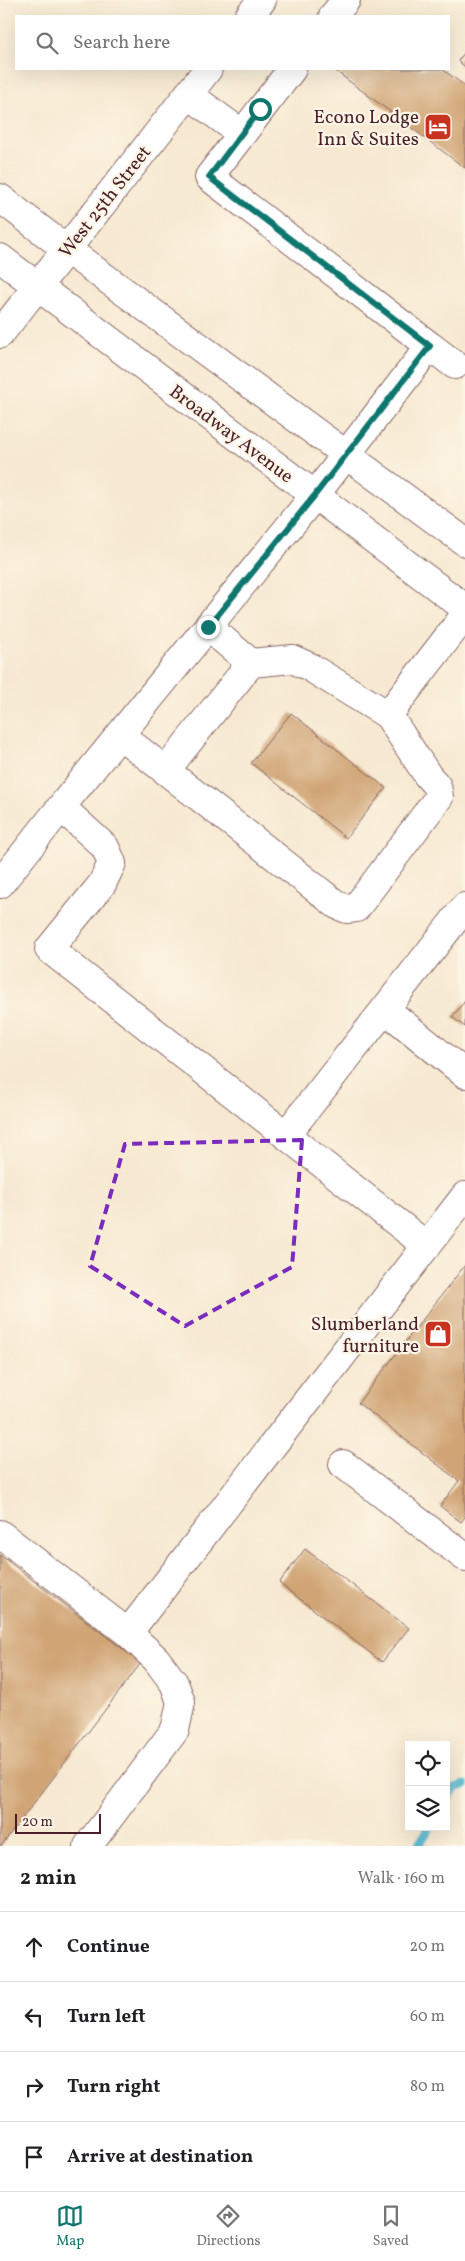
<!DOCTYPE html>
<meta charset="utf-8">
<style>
:root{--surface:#fff;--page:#f2f2f2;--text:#202124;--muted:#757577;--line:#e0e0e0;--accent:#0f766e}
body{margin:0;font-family:Vollkorn,serif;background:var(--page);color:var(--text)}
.controls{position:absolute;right:15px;bottom:15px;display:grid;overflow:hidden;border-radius:0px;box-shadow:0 5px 20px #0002}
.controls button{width:45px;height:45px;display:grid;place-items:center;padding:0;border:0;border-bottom:1px solid var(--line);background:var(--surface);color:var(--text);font:25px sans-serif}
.scale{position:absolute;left:15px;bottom:12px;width:86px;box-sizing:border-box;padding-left:5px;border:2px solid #4a1f2b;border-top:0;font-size:14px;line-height:18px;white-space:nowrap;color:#4a1f2b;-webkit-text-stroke:4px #fcf5e5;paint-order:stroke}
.stop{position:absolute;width:15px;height:15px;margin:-11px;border:4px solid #0f766e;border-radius:50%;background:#fff}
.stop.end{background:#0f766e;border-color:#fff;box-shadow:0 1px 5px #0008}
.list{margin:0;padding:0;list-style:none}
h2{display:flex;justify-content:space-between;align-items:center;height:65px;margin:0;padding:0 20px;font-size:21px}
h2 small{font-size:16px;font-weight:400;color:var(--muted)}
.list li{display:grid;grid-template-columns:32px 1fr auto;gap:15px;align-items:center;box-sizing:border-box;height:70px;padding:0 20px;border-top:1px solid var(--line)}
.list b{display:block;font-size:19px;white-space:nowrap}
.list em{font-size:16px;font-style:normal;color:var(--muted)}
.icon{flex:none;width:28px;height:28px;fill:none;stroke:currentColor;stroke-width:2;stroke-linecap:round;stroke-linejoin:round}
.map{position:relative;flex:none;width:465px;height:1846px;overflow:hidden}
.search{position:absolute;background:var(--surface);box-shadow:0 5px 20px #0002;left:15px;right:15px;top:15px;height:55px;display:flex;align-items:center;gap:12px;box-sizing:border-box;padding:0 18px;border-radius:0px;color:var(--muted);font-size:19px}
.sheet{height:345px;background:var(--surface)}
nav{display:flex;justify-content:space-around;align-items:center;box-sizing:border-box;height:70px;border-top:1px solid var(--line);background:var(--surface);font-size:14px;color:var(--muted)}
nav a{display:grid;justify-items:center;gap:2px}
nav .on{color:var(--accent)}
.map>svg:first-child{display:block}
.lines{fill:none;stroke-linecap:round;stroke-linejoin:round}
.stream{stroke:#50b6cf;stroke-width:9}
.building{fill:#d0a474}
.minor-casing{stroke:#876665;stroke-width:30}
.highway-casing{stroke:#876665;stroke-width:30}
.minor{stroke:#fff;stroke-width:28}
.highway{stroke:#fff;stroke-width:28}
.route{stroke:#0f766e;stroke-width:6}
.marked{fill:none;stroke:#7b2cbf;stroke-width:4;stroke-dasharray:10 6;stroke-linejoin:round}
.labels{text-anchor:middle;stroke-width:4.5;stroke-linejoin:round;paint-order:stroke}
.poi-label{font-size:19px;fill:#4a1f2b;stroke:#fcf5e5;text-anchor:end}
.street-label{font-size:19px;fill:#4a1f2b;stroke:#fcf5e5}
</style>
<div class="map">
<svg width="465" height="1846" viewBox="0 0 465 1846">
<rect width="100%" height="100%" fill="#fcf5e5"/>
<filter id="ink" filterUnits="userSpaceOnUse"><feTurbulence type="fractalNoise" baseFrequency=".02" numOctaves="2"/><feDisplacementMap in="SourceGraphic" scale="10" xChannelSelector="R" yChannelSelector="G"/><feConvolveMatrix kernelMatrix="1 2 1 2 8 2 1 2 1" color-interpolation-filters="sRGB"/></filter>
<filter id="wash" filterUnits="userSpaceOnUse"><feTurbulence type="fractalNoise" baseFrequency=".0096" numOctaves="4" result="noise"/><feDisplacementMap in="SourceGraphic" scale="20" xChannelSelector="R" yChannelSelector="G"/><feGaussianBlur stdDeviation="1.12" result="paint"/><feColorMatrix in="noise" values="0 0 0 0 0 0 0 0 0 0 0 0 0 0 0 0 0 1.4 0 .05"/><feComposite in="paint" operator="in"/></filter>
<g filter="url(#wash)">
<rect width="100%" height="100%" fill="#f7e9d1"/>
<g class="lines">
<path class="stream" d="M446,1802L455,1788L465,1785
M418,1846L430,1827"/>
</g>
<g id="blocks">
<path class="building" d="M465,52V67L458,61Z
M333,69H442L465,86V168Z
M291,713L386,788L346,838L251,763Z
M465,1001V1027L452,1017Z
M465,1265V1517L461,1522L440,1506L459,1481L358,1403Z
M305,1549L409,1628L382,1662L279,1583Z
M0,1555L141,1663L1,1846H0Z"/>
</g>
</g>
<g filter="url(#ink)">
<use href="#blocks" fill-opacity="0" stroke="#876665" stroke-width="1"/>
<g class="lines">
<defs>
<path id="minor" d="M249,16L262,0
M333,16L346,0
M188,94L242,134L292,69
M242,134L209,177L430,346
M0,334L208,69
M251,663L292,659L308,666L388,715
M120,735L337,905L347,909L356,908L439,797L437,786L428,776L388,715L465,615
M166,770L251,663L208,627
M0,884L61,807
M385,1009L465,1074
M286,1135L465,907
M427,1246L49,949L102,884L112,863L105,847L61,807L315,495L430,346L455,365
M343,1464L465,1557
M0,1534L128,1633L156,1659L174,1683L181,1702L175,1730L88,1846
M128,1633L465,1196"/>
<path id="highway" d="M0,198L66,249L465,542
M0,258L465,608"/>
</defs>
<use href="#minor" class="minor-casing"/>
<use href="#highway" class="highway-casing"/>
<use href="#minor" class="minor"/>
<use href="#highway" class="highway"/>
</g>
</g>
<g class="lines" filter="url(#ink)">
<path class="route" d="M208,627L315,495L430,346L209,177L260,109"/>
</g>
<path class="marked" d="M302,1140L292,1267L185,1326L90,1266L125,1144Z"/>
<defs>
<symbol id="hotel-square" viewBox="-11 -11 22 22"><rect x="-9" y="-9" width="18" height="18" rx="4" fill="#c8321e" stroke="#fcf5e5"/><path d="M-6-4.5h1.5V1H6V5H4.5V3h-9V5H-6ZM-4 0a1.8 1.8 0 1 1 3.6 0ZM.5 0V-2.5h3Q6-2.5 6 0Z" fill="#fff"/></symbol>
<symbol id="shop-square" viewBox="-11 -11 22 22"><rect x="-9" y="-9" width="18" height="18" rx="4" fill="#c8321e" stroke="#fcf5e5"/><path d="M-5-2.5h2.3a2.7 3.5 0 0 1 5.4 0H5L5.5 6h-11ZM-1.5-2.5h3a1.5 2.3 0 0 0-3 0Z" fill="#fff"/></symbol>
</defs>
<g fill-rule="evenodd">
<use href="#hotel-square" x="422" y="111" width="32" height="32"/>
<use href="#shop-square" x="422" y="1318" width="32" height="32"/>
</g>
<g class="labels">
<g class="poi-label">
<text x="419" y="123">Econo Lodge<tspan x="419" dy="22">Inn &amp; Suites</tspan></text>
<text x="419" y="1330">Slumberland<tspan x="419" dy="22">furniture</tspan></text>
</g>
<g class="street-label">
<text transform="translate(104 201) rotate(-52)" y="7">West 25th Street</text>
<text transform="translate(232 433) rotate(37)" y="7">Broadway Avenue</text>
</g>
</g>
</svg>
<div class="controls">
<button><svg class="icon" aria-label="locate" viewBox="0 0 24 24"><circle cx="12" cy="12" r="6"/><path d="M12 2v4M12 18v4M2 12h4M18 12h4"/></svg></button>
<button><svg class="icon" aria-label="layers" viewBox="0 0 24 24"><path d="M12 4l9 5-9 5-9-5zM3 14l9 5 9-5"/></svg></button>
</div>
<div class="scale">20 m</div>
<div class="stop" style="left:260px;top:109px"></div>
<div class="stop end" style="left:208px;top:627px"></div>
<div class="search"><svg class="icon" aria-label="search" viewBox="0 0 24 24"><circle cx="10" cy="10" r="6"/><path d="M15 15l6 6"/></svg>Search here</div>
</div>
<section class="sheet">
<h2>2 min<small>Walk · 160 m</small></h2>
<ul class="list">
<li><svg class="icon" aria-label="ahead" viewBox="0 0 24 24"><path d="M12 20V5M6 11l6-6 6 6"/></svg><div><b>Continue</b></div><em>20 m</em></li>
<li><svg class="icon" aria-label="left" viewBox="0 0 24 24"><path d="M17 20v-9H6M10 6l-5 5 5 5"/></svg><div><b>Turn left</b></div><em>60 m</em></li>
<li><svg class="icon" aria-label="right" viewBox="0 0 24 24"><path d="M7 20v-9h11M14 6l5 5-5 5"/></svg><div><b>Turn right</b></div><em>80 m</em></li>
<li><svg class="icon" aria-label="arrive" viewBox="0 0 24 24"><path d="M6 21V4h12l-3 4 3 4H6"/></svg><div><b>Arrive at destination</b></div></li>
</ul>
</section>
<nav>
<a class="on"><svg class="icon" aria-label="map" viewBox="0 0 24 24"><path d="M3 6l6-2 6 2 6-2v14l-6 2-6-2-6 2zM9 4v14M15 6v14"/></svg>Map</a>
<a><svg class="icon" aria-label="directions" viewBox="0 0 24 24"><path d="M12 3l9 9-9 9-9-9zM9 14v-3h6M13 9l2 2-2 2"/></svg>Directions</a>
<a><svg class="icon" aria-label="saved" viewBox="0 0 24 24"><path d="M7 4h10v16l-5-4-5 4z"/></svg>Saved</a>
</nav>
